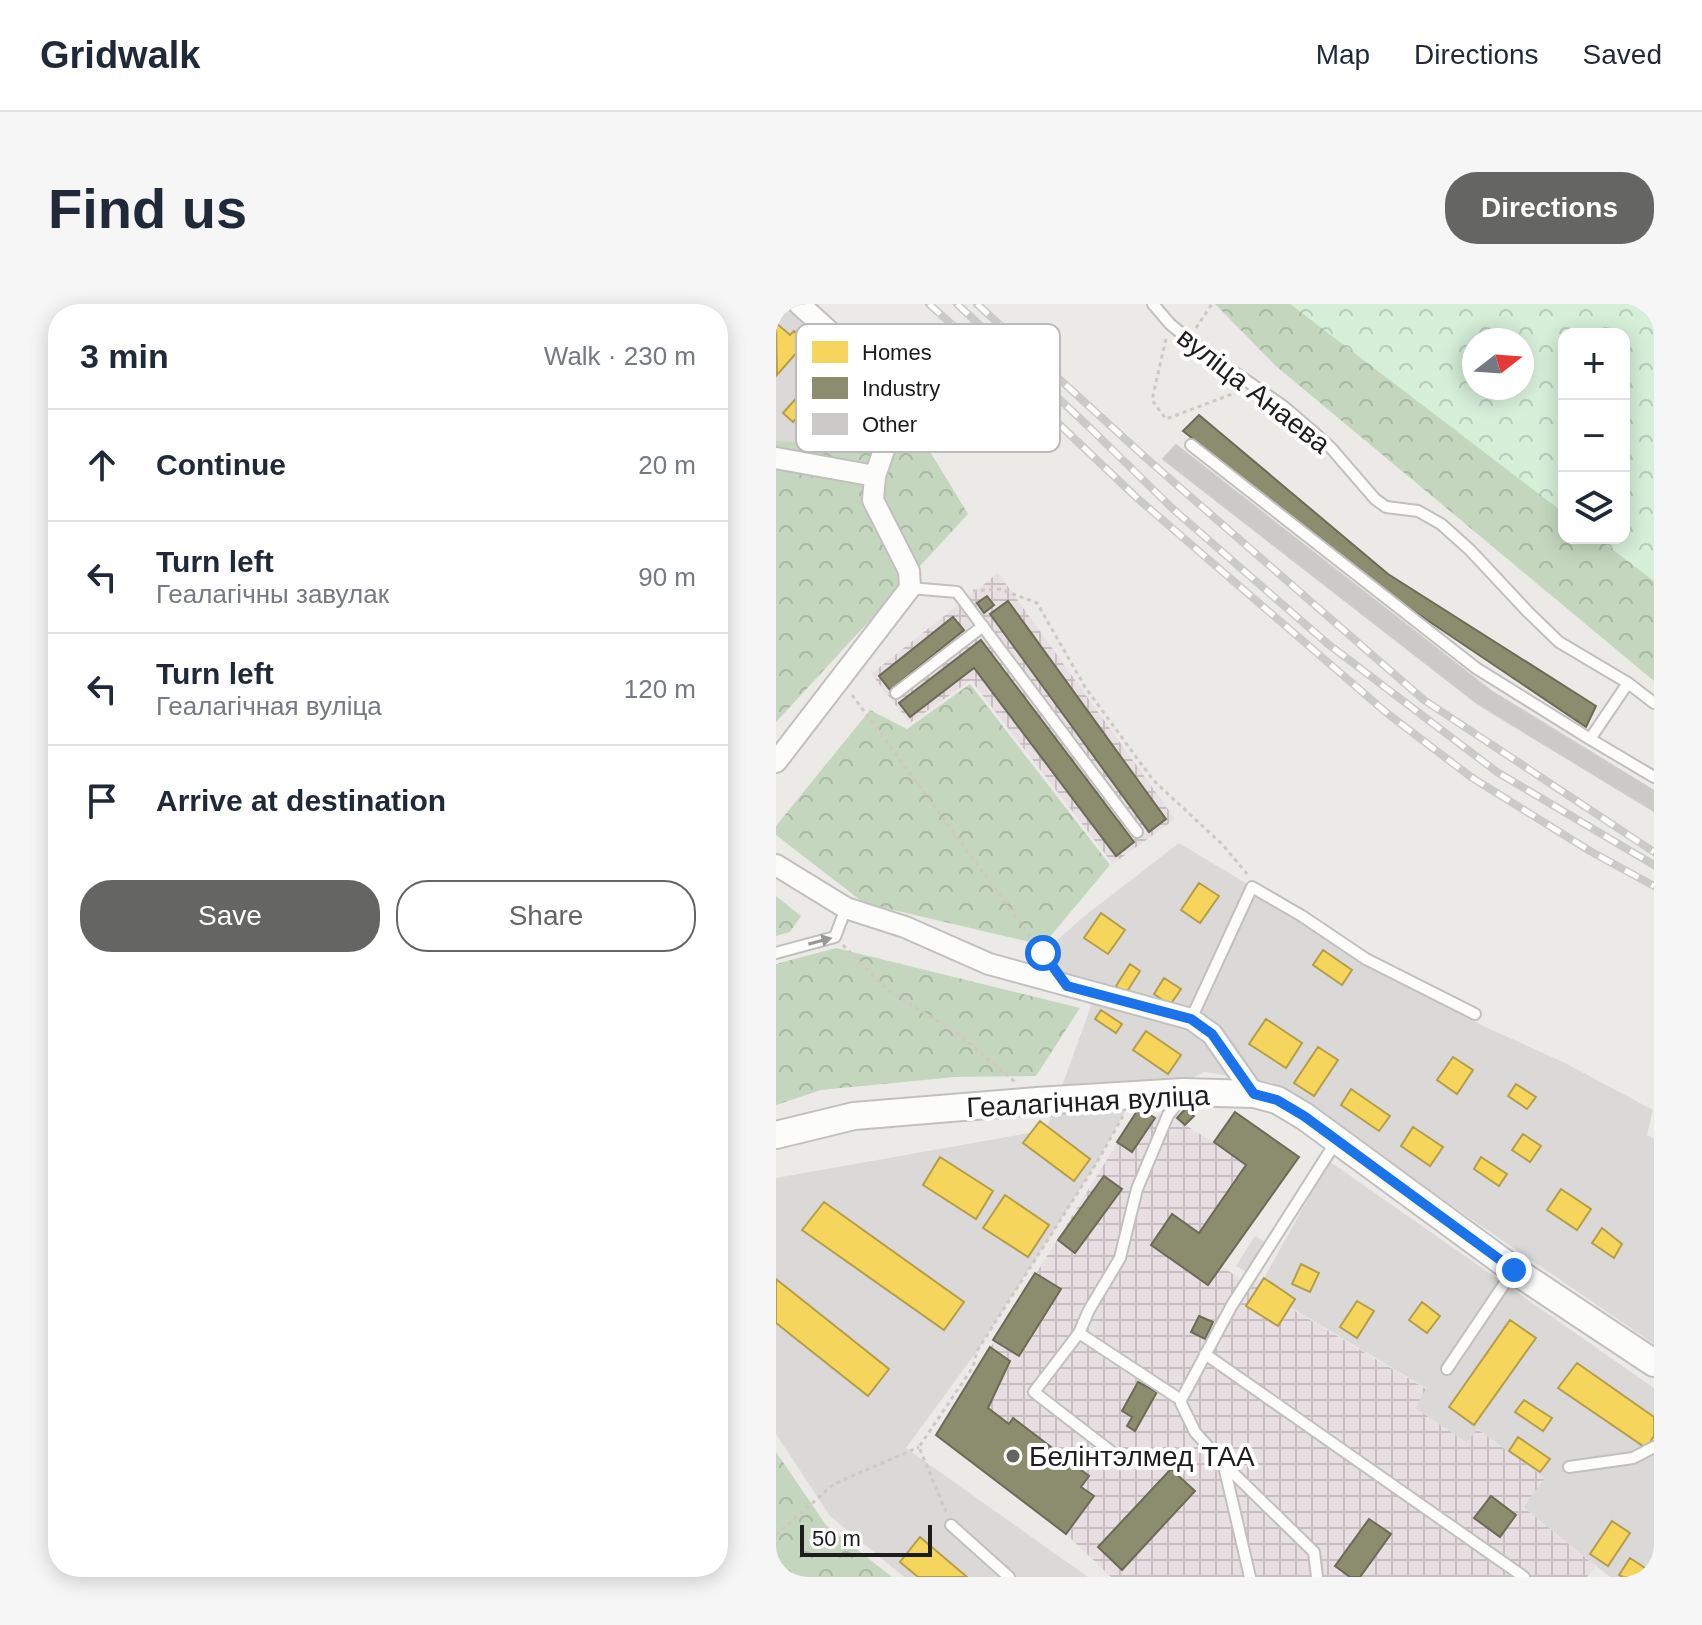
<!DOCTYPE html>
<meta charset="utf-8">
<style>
:root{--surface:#fff;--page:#f6f6f7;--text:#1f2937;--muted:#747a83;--line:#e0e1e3;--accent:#656563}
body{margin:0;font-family:Helvetica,sans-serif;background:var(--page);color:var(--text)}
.controls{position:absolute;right:24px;top:24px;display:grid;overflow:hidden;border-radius:16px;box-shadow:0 4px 20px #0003}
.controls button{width:72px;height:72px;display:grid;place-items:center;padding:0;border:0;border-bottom:2px solid var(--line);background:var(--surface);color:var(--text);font:40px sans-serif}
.compass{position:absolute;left:686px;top:24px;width:72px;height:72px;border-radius:50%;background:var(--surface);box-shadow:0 4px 20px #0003;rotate:73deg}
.scale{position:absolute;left:24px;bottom:20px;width:132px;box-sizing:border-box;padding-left:8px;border:4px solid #1d1d1d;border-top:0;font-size:22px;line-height:28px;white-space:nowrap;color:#1d1d1d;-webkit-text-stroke:6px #fff;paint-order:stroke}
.stop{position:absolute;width:24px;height:24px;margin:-18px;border:6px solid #1a73e8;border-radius:50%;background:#fff}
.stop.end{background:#1a73e8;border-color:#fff;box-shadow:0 2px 8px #0008}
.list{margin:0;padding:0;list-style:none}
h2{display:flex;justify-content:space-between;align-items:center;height:104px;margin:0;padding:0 32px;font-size:34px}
h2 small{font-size:26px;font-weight:400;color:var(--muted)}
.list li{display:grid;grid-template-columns:52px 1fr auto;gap:24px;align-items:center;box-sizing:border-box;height:112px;padding:0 32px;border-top:2px solid var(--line)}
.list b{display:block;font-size:30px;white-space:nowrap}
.list p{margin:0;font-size:26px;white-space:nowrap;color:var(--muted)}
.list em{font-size:26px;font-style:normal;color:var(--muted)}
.actions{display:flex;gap:16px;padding:24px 32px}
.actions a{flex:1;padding:18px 0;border:2px solid var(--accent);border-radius:32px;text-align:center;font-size:28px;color:var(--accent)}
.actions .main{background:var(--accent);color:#fff}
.icon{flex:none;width:44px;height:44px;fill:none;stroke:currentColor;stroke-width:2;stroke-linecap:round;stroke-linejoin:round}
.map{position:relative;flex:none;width:878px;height:1273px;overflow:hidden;border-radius:32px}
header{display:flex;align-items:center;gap:48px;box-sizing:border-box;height:112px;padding:0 40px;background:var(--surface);border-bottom:2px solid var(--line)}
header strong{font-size:38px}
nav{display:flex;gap:44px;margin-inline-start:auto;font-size:28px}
.intro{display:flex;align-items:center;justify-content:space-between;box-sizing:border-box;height:192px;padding:0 48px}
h1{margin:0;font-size:56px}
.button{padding:20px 36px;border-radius:32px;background:var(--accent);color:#fff;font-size:28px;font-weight:700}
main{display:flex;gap:48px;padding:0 48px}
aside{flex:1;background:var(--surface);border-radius:32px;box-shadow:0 4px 20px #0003}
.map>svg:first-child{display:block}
.residential{fill:#dad9d7}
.industrial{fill:url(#industrial-grid)}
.forest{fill:url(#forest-crowns);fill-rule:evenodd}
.park{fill:url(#park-crowns);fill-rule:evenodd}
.homes{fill:#f6d55c;stroke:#b59e49;stroke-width:2}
.industry{fill:#8c8c6e;stroke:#6b6b56;stroke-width:2}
.building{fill:#cccac7;stroke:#ceccc8;stroke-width:2}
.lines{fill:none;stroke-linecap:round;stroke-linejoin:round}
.service-casing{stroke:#c1c0be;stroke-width:14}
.minor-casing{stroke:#c1c0be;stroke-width:24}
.tertiary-casing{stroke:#c1c0be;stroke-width:30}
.path{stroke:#d0c7c4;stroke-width:3;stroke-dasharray:4 4;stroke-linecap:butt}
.service{stroke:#fcfcfb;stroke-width:10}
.minor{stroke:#fcfcfb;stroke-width:20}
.tertiary{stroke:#fcfcfb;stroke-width:26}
.rail-casing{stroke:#cacac9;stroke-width:8}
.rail{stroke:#fff;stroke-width:5;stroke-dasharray:15;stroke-linecap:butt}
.oneway{fill:#989897}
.route{stroke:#1a73e8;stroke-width:10}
.poi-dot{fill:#656563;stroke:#fff;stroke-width:3}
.labels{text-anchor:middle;stroke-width:8;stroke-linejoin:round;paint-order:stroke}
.street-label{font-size:28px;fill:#1d1d1d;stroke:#fff}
.poi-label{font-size:28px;fill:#1d1d1d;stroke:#fff;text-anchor:start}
.key{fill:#fff;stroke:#bbb;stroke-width:2}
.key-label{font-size:22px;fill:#1d1d1d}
</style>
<header>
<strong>Gridwalk</strong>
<nav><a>Map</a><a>Directions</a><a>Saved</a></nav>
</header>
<div class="intro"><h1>Find us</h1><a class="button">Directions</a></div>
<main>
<aside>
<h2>3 min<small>Walk · 230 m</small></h2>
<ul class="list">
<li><svg class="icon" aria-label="ahead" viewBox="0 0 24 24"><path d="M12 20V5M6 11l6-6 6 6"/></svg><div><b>Continue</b></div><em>20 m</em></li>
<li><svg class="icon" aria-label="left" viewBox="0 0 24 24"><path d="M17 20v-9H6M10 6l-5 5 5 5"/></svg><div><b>Turn left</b><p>Геалагічны завулак</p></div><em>90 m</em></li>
<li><svg class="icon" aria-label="left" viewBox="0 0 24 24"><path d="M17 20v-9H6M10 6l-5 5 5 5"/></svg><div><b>Turn left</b><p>Геалагічная вуліца</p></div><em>120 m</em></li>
<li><svg class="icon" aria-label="arrive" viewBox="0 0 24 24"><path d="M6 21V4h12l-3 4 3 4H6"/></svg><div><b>Arrive at destination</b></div></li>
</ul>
<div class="actions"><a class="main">Save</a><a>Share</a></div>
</aside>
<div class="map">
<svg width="878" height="1273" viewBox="0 0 878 1273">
<defs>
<pattern id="industrial-grid" width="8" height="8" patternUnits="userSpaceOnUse" patternTransform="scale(2)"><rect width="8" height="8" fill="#e8dfe3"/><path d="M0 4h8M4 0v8" fill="none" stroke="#c7bfc2"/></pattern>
<pattern id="forest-crowns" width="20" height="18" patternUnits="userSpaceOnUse" patternTransform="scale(2)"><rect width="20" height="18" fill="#c4d7be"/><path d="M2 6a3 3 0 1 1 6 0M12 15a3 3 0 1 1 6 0" fill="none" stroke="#a8b8a3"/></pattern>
<pattern id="park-crowns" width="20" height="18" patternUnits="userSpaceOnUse" patternTransform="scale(2)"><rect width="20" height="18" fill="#d6efd9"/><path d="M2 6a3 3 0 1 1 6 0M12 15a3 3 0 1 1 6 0" fill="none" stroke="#b7ccba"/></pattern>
</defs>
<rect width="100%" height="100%" fill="#ebeae6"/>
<path class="residential" d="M0,0H31L113,75L128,115L105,140L0,137Z
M403,539L705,721L789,759L877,806L871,831L878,835V1040L495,778L429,768L352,802L320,860L201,1047L130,1144L312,1273H128L54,1212L0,1130V874L270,826L315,702L267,649L306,614Z
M553,857L878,1084V1273H834L747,1203L768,1175L702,1125L691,1139L639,1104L650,1084L514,1003L488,974Z
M479,932L489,938L470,968L460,962Z"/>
<path class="industrial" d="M222,269L399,515L337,560L195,376L134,419L95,370Z
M363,804L378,814L384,809L401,814L409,821L438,838L459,808L523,853L446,963L470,978L488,974L519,995L514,1004L650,1085L639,1104L691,1139L701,1125L769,1174L747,1203L820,1262L811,1273H335L290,1230L160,1131Z"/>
<path class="forest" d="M439,0H878V377L501,63ZM788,30H848V234H788ZM698,36H746V84H698Z
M0,137L150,141L192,210L0,418Z
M194,380L334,561L267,641L88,599L0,531V522L94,406L131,425Z
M0,592L25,612L14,628L0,632Z
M60,644L304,704L260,772L179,773L45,786L0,801V660Z
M0,1148L50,1221L116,1273H0Z"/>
<path class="park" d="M514,0H878V277L821,234H848V30H788V209ZM698,36H746V84H698Z"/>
<path class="homes" d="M0,1L9,8L0,18Z
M0,19L14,31L18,27L30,38L1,71Z
M51,60L61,69L17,118L7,109Z
M423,579L443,592L424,619L405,606Z
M325,609L349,626L332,650L308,634Z
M547,646L576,666L566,681L537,661Z
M354,660L364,667L350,689L340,682Z
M388,674L405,685L394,701L378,690Z
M325,706L346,720L340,729L319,715Z
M490,715L526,739L510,764L473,740Z
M370,727L405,751L392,770L357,746Z
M542,743L562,756L538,792L518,779Z
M677,753L697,766L681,790L661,776Z
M740,780L760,793L751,805L732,792Z
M575,785L614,812L603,827L565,801Z
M264,817L314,855L298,877L247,839Z
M637,823L667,843L654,862L625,842Z
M747,830L765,842L754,858L736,846Z
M164,853L217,887L200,915L147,881Z
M705,853L731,870L723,882L698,865Z
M785,885L815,905L801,926L771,906Z
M229,891L273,921L252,953L207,924Z
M48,898L188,998L168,1026L26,926Z
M826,924L846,940L838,954L816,939Z
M525,960L543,969L534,988L516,980Z
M488,974L519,995L502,1022L470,1002Z
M0,975L113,1065L92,1092L0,1019Z
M581,997L598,1007L581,1034L564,1023Z
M646,998L664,1012L651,1029L633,1016Z
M734,1016L760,1034L698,1121L673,1103Z
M801,1059L878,1113V1132L870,1144L782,1084Z
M748,1096L776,1114L767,1127L739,1108Z
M742,1133L774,1155L764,1168L733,1147Z
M836,1217L854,1229L832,1262L814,1250Z
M144,1233L191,1273H142L124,1258Z
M854,1254L878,1270V1273H847L843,1271Z"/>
<path class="industry" d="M423,111L612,270L820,402L810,423L602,283L407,127Z
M211,292L218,301L208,309L201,299Z
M232,297L390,515L373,528L214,310Z
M177,313L188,326L114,386L103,372Z
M205,336L358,538L340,552L198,364L134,413L123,399Z
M363,804L379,814L356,848L341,838Z
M410,804L418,812L409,821L401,814Z
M459,808L523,853L432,981L375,941L396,910L423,929L470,861L438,838Z
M328,872L346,885L299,949L282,936Z
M259,969L285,985L243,1052L217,1036Z
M423,1012L437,1018L429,1035L415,1028Z
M214,1043L234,1057L212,1104L233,1120L237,1114L313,1172L305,1183L318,1192L290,1230L160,1131Z
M362,1078L381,1088L359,1127L351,1122L356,1113L346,1107Z
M395,1165L419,1187L346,1266L322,1243Z
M715,1192L740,1211L724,1233L698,1214Z
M593,1215L615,1230L584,1273H574L559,1262Z"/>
<path class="building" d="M400,141L715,387L878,487V507L702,400L387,155Z"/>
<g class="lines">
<defs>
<path id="service" d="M377,0L394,20L422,43L507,102L534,125L555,144L599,195L610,203L642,207L665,220L694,246L752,308L783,338L852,379L878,399
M415,141L700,364L814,435L852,379
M134,284L181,288L361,528
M120,389L207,322
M814,435L878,473
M0,649L59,633L70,604
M415,715L476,583L526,612L590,655L699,710
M303,1029L405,1096
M429,1050L748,1273
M671,1065L737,967
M337,1149L258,1088L303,1029L313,1006L344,954L361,885L392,811L401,800L405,792
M448,1162L474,1273
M793,1163L857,1154L878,1143
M175,1221L233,1273
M0,1270L4,1273
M541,1273L538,1248L448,1160L419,1128L405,1099V1096L456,1001L561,836"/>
<path id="minor" d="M0,154L99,172
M0,458L134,284L133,267L97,196L99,172L117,120L116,103L111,84L96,66L23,0
M0,561L70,604L129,623L213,660L415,715L436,730L478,790"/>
<path id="tertiary" d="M0,831L78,812L261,797L407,788L478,790L501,796L528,812L738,966L878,1059"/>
</defs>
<use href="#service" class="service-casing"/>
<use href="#minor" class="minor-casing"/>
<use href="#tertiary" class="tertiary-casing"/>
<path class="path" d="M420,24L436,0
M390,35L376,96L390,115L464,87
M197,287L224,285L261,299L309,383L377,476L446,540L471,570
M76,391L271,655
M67,641L109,684L185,732L239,778
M170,1208L143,1143L197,1063L201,1047L320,860L347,812
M0,1231L58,1180L143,1143"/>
<use href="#service" class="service"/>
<use href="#minor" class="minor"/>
<use href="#tertiary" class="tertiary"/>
<defs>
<path id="rail" d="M153,0L209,50L361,194L612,410L695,473L814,547L878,582
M181,0L310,120L397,205L552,340L721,468L878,561
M201,0L370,154L648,396L878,548"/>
</defs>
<use href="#rail" class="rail-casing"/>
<use href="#rail" class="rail"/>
</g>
<defs><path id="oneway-solid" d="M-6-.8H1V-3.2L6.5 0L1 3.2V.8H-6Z" transform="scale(2)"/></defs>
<use class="oneway" href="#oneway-solid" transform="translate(44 637) rotate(-15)"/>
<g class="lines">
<path class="route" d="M267,649L291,682L415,715L436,730L478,790L501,796L528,812L738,966"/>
</g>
<circle class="poi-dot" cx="237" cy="1152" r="8"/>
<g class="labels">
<g class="street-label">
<text transform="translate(478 86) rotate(38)" y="10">вуліца Анаева</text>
<text transform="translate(312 797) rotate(-3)" y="10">Геалагічная вуліца</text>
</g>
<g class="poi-label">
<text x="253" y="1162">Белінтэлмед ТАА</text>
</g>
</g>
<rect x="20" y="20" width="264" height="128" rx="12" class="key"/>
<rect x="36" y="37" width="36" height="22" fill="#f6d55c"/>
<rect x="36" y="73" width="36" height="22" fill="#8c8c6e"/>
<rect x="36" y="109" width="36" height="22" fill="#cccac7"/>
<g class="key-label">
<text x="86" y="56">Homes</text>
<text x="86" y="92">Industry</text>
<text x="86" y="128">Other</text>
</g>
</svg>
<div class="controls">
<button>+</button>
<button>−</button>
<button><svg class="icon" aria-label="layers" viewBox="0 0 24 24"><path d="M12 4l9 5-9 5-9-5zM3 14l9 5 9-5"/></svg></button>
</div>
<svg class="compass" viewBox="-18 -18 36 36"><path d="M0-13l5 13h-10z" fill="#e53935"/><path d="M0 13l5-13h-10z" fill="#747a83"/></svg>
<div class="scale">50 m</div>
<div class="stop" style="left:267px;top:649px"></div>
<div class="stop end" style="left:738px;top:966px"></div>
</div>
</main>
